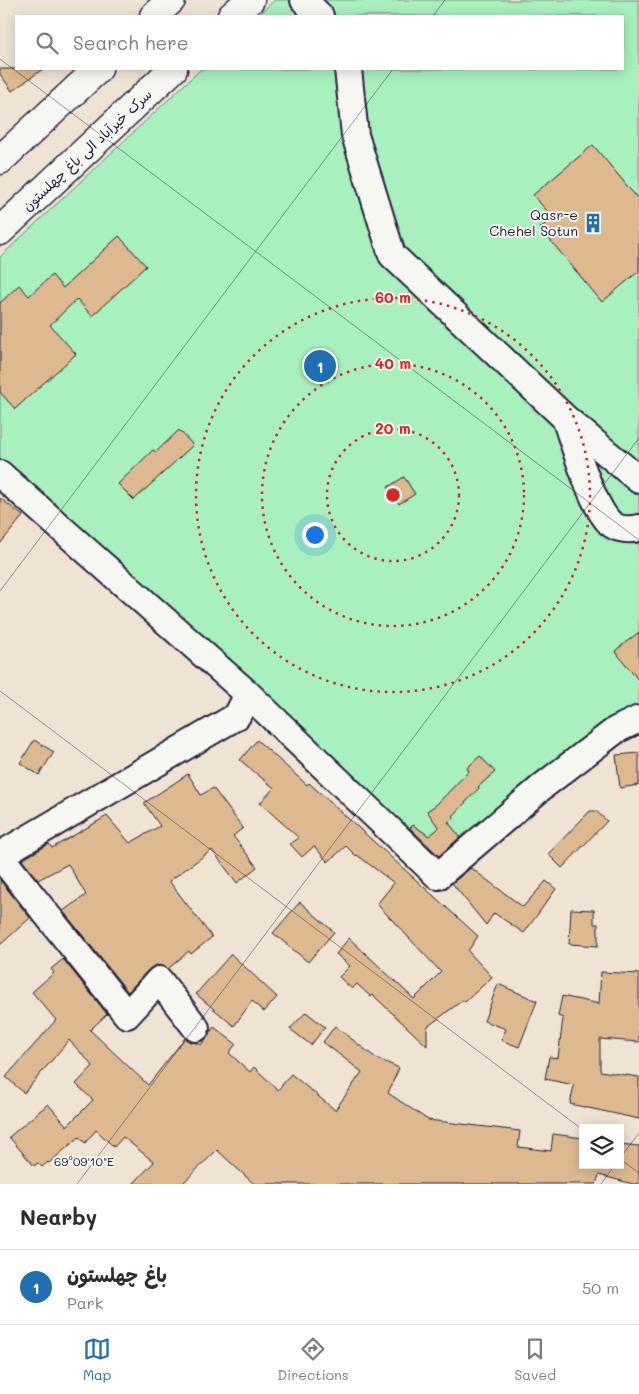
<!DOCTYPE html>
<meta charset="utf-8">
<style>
:root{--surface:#fff;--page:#f2f2f3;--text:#2b2b33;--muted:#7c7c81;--line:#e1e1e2;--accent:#1f6fb2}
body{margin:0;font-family:Mali,"Playpen Sans Arabic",sans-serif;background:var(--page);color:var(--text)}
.controls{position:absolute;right:15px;bottom:15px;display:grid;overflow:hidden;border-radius:0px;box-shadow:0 2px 12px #0003}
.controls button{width:45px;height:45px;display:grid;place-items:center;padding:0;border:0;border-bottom:1px solid var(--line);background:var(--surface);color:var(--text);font:25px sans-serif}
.you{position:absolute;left:314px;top:534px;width:18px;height:18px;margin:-12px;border:4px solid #fff;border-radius:50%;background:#1a73e8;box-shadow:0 0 0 8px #1a73e833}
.badge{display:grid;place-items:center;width:32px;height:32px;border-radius:50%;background:var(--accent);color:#fff;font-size:16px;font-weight:700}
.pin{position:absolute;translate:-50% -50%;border:2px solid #fff;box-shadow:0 1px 5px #0006}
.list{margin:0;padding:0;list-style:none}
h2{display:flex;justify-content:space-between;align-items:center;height:65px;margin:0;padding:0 20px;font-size:21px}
h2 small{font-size:16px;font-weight:400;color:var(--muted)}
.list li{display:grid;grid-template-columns:32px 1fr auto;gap:15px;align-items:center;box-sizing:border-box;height:75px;padding:0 20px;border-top:1px solid var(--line)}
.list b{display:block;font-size:19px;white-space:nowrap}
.list p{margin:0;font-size:16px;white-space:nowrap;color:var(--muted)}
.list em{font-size:16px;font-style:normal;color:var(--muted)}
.icon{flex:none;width:28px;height:28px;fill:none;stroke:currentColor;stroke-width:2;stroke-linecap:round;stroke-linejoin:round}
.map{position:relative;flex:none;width:639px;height:1184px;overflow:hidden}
.search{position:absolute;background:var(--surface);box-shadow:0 2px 12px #0003;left:15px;right:15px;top:15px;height:55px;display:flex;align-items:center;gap:12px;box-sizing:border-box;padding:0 18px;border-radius:0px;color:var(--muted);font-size:19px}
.sheet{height:140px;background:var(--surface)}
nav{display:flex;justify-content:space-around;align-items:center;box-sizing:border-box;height:70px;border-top:1px solid var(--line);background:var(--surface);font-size:14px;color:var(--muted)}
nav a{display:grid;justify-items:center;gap:2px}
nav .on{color:var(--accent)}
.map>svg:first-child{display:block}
.green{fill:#a8f0bd;stroke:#65897c}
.building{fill:#deb98f;stroke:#22223b}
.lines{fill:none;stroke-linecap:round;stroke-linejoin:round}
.minor-casing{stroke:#22223b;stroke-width:30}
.major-casing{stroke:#22223b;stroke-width:31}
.minor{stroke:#f6f6f2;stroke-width:26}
.major{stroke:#f6f6f2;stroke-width:28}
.ticks{fill:none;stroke:#22223b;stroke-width:1;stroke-opacity:0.45}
.ring{fill:none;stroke:#d62828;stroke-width:2.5;stroke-dasharray:2.5 5}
.labels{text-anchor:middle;stroke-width:4;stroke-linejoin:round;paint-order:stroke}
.street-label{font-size:14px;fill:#22223b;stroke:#f6f6f2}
.poi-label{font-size:14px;fill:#22223b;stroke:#f6f6f2;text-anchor:end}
.ticks-label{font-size:12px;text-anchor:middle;fill:#22223b;stroke:#f6f6f2;stroke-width:4;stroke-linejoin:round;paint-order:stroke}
.centre{fill:#d62828;stroke:#f6f6f2;stroke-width:2.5}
.ring-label{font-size:15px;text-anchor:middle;font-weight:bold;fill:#d62828;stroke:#f6f6f2;stroke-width:4;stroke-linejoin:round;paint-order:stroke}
</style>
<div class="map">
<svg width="639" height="1184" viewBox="0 0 639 1184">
<rect width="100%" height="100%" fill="#efe4d4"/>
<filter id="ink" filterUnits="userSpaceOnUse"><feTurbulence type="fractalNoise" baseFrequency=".02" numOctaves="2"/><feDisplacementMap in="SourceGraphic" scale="10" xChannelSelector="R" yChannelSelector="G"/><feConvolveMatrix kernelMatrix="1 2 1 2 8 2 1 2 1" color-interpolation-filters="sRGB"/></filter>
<g filter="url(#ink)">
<path class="green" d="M275,0H639V712L439,870L0,475V257L201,69H623V16H257Z"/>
<path class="building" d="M0,69H43L12,91L0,74Z
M593,145L639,200V271L602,302L540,228L553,218L533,195Z
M119,236L146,266L92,316L77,299L50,325L76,354L15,409L0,392V303L19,285L29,296L52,275L63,288Z
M179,430L193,445L134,500L118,484L153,450L156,452Z
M404,477L415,494L399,504L388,487Z
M0,498L23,516L0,544Z
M639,632V681L615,651Z
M34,740L54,752L39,775L20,763Z
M257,740L307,785L309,783L478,936L468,951L492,977L465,1002L463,1000L427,1027V1046L373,995L371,997L357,984L352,989L339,977L350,966L336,954L349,938L414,999L441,972L377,904L394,883L357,855L356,856L346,846L328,862L314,846L302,857L290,844L299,838L260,803L274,788L240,760Z
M639,753V785L620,788L616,755Z
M480,756L495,772L478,787L479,788L453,816L455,818L448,822L460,837L439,856L410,828L413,825L429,836L439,828L427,811L436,805L469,771L467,768Z
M188,774L201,795L213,788L243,828L233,836L257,867L237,883L212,850L169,881L212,937L191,954L189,951L168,969L163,966L156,965L148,970L128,992L63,911L86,895L68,864L38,880L22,860L49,844L52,848L107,816L130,843L160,826L144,803Z
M590,811H596L607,821L562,868L548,854Z
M471,868L523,907L546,881L556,889L524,933L494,913L486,925L452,883Z
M0,880L30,918L0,945Z
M300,902L334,932L308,962L273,933Z
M571,909L594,910V924H598V946L569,944Z
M231,954L277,997L264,1012L252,1001L234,1026L196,994Z
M63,959L107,1014L90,1030L148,1085L185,1038L190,1042L198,1043L201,1045L214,1027L236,1044L229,1053L250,1072L254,1067L278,1090L291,1074L335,1110L362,1072L323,1042L335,1026L376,1058L399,1068L388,1093L428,1120L520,1131L518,1147L551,1151L553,1134L583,1138V1165H620V1144L639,1146V1184H633L599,1175L596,1184H254L217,1150L182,1184H133L154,1162L123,1137L114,1147L96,1130L85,1143L79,1137L49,1163L48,1162L42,1167L38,1163L34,1166L9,1137L48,1104L67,1126L93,1100L76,1084L93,1066L69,1040L24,1093L6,1077L56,1020L32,992L54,973L51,969Z
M601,972L639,974V1042L600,1039V1071L639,1077V1119L570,1104L574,1085L545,1079L549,1057L558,1058L563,1018L558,1016L562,996L599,1004Z
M498,984L537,1001L519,1047L501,1040L506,1029L484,1021Z
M306,1012L325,1027L311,1045L290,1029Z"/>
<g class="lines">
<defs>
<path id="minor" d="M304,0L320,16
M348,69L355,135L392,255L564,417L639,480
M565,418C574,443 592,506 610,523C618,530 630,530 639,528
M0,474L248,694L438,876L543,786L616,730L639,719
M0,855L237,716L248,694
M0,856L127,1015L159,980L196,1028"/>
<path id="major" d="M154,16L171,0
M232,16L250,0
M0,160L98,69
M0,231L173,69"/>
</defs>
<use href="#minor" class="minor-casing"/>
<use href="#major" class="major-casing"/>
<use href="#minor" class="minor"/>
<use href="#major" class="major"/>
</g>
</g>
<path class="ticks" d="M433,16L445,0M0,59L639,540M0,591L393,69M0,691L583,1130M620,1158L639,1133M620,1159L639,1173M77,1184L639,438M601,1184L615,1165"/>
<g class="ring">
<circle cx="393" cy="495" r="66"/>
<circle cx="393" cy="495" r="131"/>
<circle cx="393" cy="495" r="197"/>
</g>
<defs>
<symbol id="building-bare" viewBox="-9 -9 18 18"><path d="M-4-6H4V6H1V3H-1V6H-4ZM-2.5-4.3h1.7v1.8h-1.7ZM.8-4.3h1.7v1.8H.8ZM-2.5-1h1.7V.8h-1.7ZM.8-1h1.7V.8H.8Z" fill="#1f6fb2" stroke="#f6f6f2" stroke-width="2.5" paint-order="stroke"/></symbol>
</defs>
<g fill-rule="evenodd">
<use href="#building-bare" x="579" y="209" width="28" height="28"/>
</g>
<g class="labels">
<g class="street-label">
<text transform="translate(87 150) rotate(-43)" y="5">سرک خیرآباد الی باغ چهلستون</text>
</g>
<g class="poi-label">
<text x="578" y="220">Qasr-e<tspan x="578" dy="16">Chehel Sotun</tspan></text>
</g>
</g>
<g class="ticks-label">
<text x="84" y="1166">69°09'10"E</text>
</g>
<circle cx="393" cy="495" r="8" class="centre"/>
<g class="ring-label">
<text x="393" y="303">60 m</text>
<text x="393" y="369">40 m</text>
<text x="393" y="434">20 m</text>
</g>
</svg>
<div class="controls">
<button><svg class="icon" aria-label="layers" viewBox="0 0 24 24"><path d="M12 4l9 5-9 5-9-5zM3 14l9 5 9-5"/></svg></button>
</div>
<div class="you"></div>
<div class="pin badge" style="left:320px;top:366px">1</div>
<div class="search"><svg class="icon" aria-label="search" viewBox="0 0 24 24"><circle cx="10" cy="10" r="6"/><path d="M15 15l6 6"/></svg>Search here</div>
</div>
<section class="sheet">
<h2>Nearby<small></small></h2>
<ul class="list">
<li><span class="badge">1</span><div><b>باغ چهلستون</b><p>Park</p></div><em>50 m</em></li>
</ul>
</section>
<nav>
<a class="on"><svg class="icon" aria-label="map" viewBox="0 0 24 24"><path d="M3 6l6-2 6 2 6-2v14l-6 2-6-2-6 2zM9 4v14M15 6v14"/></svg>Map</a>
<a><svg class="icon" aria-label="directions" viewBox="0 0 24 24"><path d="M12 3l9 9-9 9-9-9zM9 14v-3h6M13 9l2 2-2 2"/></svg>Directions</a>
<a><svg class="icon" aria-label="saved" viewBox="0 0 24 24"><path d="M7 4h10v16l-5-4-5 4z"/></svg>Saved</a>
</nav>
